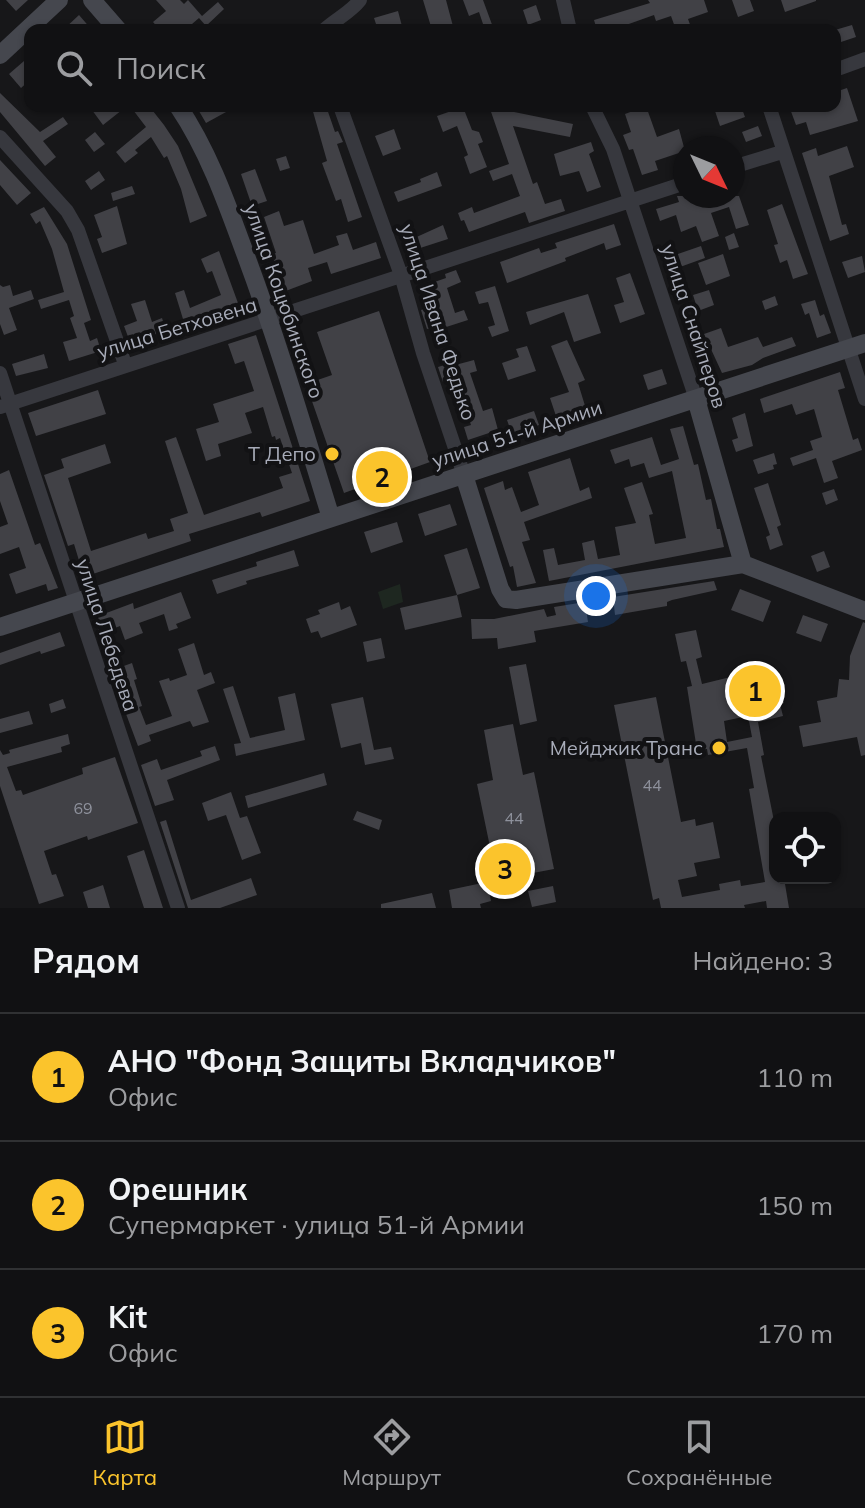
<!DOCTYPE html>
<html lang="ru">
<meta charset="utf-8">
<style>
:root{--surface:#111113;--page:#1a1a1c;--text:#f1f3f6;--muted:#9c9da0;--line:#303133;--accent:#fbc42c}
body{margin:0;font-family:Mulish,sans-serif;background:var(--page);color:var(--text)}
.controls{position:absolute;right:24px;bottom:24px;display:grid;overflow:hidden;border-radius:16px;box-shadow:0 2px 6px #0004}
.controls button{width:72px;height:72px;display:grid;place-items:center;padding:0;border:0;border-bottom:2px solid var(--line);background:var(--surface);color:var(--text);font:40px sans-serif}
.compass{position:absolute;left:673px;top:136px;width:72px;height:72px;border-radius:50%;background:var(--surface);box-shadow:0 2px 6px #0004;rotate:133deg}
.you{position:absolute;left:596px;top:596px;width:28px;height:28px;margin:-20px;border:6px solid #fff;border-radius:50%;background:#1a73e8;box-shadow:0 0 0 12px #1a73e833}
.badge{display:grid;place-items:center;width:52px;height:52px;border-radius:50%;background:var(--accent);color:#111;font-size:26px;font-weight:700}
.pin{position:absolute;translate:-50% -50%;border:4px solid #fff;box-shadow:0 2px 8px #0006}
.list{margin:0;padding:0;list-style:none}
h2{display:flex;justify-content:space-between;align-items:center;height:104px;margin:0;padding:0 32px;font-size:34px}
h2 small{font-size:26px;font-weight:400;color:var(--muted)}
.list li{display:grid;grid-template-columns:52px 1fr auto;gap:24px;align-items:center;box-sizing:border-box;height:128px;padding:0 32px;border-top:2px solid var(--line)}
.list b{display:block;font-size:30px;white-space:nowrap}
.list p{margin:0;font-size:26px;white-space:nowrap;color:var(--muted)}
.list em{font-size:26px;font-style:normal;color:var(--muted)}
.icon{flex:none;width:44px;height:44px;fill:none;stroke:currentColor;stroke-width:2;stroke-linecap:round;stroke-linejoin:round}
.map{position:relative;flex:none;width:865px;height:908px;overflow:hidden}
.search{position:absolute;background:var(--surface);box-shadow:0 2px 6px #0004;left:24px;right:24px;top:24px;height:88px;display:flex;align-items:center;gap:20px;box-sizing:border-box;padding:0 28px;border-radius:16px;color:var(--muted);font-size:30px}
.sheet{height:488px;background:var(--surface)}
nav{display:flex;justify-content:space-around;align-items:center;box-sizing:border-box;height:112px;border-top:2px solid var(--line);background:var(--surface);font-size:22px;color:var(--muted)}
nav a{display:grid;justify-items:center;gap:4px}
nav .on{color:var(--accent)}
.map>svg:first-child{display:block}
.green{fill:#1e2720}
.building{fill:#414146;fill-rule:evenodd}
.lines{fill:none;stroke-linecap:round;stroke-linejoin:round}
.street{stroke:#37383e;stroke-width:14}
.secondary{stroke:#45474e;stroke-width:18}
.poi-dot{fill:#fbc42c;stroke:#121214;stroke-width:3}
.labels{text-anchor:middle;stroke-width:8;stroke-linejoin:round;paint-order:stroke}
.number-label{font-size:16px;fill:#8e919c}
.street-label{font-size:20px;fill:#a8acb9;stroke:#121214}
.poi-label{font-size:20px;fill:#a8acb9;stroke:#121214;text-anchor:end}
</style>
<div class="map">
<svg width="865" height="908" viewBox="0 0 865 908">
<rect width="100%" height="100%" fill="#171719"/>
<path class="green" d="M400,584L403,602L383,609L378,592Z"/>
<path class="building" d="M6,0H28L16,11Z
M156,0H180L184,4L188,0L202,16L218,2L224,9L206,26L199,18L185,30H160L153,22L166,11Z
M423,0H446L454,30H432Z
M463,0H483L494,30H485L479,12L469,16Z
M648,0H704L708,12L688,19L692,30H676L671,16L656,21L654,15L612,30H597L594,20L650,3Z
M732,0H750L754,11L738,17Z
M781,0H816V1L785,12Z
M536,5L541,20L528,25L523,10Z
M398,11L403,30H378L374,18Z
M79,15L92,30H63Z
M852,25L856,37L835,44V30Z
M24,61L30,67V80L21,88L9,74Z
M847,88L858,121L810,135L806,122L796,125L789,106H835V92Z
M0,93L40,132L63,117L68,124L43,141L56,157L45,166L0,112Z
M89,106H127L103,125Z
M130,106H149L164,125L178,146L207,216L190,223L181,189L167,156L164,158L151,137L135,150L138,153L125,163L116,152L146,127Z
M196,106H237L206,123Z
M318,106H326L335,132L338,131L343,142L337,144L362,217L348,222L341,199L336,201L322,163L327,161L312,108Z
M489,106H503L504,110L573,124L570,137L513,126L533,184L537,182L545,204L561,199L565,211L529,223L525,212L469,232L464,220L461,221L458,213L472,207L474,213L520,196L512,174L493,181L489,171L509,164Z
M646,106L657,137L679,129L685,151L655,161L658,170L642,175L633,149L629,150L623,135L631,132L625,114Z
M720,106H741L745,117L720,126L714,108Z
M463,107L472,130L479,132L483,142L478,144L487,167L470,174L464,157L468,155L457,126L443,132L437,116Z
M758,126L762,136L746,142L742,132Z
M394,129L401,149L383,156L375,136Z
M95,132L105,144L94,152L85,140Z
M591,142L594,151L589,154L601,187L587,192L579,171L560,176L554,154Z
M847,146L854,167L829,176L842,225L846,224L849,234L830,241L802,153L816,148L818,156Z
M286,156L290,168L280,171L276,159Z
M0,160L31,193L17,205L0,185Z
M255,169L267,201L252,206L241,174Z
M99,171L105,180L91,190L85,181Z
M437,172L442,186L398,202L394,192L421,182L420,179Z
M132,186L135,194L113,201L111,193Z
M677,196H739L749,225L736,229L729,207L711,213L719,236L702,242L696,226L681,232L676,215L660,221L656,209L679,202Z
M782,204L808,274L793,279L787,260L780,263L774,245L778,244L767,210Z
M117,206L127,244L102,253L97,239L102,237L94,215Z
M44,207L67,244L91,320L84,323L90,341L97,338L101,351L69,361L63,342L77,338L70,318L74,316L69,300L41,309L38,300L64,292L52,249L40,221L36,224L30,214Z
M279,211L284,226L303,220L314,254L339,245L336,236L347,233L353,250L376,242L381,258L331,274L327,262L308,268L312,281L283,292L272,254L276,253L264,217Z
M614,224L621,245L606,250L604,243L565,258L566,261L507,283L500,262L539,248L541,253L557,248L555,243Z
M443,225L448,239L414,250L410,240Z
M734,233L739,247L729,250L725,237Z
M701,246L705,258L680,267L675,255Z
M219,251L242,314L230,318L226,308L195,321L197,328L187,332L175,293L184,290L190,308L221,295L212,271L207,273L201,259Z
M723,254L730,276L706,285L698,263Z
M862,256L865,272L848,278L842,262Z
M456,270L461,282L447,288L455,313L464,310L468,320L440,329L438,326L427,329L421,310L433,306L426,285L446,278L445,274Z
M677,270L686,295L677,299L668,273Z
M630,273L645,314L620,323L614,305L624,302L616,278Z
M0,285L3,287L10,285L13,296L31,290L34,299L9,308L17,330L4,335L0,324Z
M495,286L509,331L492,337L488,327L495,325L488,302L479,304L475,292Z
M709,290L714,305L698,311L693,295Z
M588,294L601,333L574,342L564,312L530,325L526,312Z
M775,296L778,305L765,310L762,301Z
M145,300L152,322L162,318L166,331L130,342L124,326L137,321L131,304Z
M815,300L820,316L824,314L831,333L817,338L809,313L805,315L801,304Z
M379,311L430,462L344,493L306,384L332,375L317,332Z
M721,328L728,347L758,337L763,347L792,337L796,346L763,358L752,365L722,373L704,334Z
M256,335L310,501L262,517L260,512L189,534L191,541L84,577L74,544L68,546L44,475L64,468L61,459L105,444L111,463L68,478L91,551L146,533L148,539L174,531L170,519L188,513L165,441L176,437L204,515L283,488L279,477L292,473L280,438L276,440L275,436L272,437L263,407L245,413L252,433L218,444L221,456L206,461L196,429L219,422L213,404L254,391L244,361L235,364L228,344Z
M567,340L585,380L578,383L586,409L557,419L550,398L569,392L551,346Z
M527,346L536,371L508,380L502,363L519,357L516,349Z
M455,352L459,364L474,360L477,371L470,373L483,411L492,408L498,430L468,440L464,427L471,425L456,378L443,382L438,367L448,364L445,355Z
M44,354L48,368L16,376L12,364Z
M662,369L667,384L648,390L643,375Z
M840,372L845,388L838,390L853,440L858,438L862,450L832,461L838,478L824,483L816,458L793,466L790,458L813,450L810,441L822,437L814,409L796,415L792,404L764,413L760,399Z
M98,390L106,414L36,436L28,413Z
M534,411L539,425L512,434L507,420Z
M745,413L753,446L736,452L732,440L738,438L732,418Z
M683,426L694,465L698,464L706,500L711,499L717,529H720L724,547L549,581L543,550L554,548L558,565L585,560L582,543L594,540L598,559L620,555L615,527L636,523L624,488L642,482L653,514L649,515L655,544L686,538L672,471L649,478L644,463L631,467L629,459L615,464L610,450L652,437L661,465L679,459L670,429Z
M774,453L777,464L773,465L774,469L758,474L753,460Z
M570,458L580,491L589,487L592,498L524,522L530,540L522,542L536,583L517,587L513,566L510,567L484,488L503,481L505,490L512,487L521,512L539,505L528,472Z
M9,470L35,545L40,543L58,588L48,591L46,584L16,594L9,574L26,568L19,547L0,554V527L8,524L0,501V474Z
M768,483L781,525L777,527L783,545L770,550L766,537L770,535L754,488Z
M834,489L838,500L826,505L822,493Z
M450,504L457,525L425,536L418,514Z
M397,522L403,542L371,553L364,532Z
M467,548L480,588L457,595L444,555Z
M294,550L299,566L246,581L247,584L217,594L212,580L257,566L256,562Z
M824,551L830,567L817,572L811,556Z
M714,581L717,590L672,600L667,602V606L615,615L613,597Z
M740,589L771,601L763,622L731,610Z
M181,592L191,618L176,624L178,628L169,631L164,614L139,623L143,633L125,640L120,626L100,634L93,618L133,603L134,609Z
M457,595L462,617L405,630L400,608Z
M339,602L341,610L350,606L357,625L321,638L318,631L311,633L306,619L320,614L318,610Z
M585,602L588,622L534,631L536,642L498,649L497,638L472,639L471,619H494L544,609L547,617L556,615L554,607Z
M803,615L828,624L821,642L796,633Z
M863,622L865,623V755L861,756L857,737L803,747L799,726L821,722L817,701L837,697L839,679L849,680L850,656Z
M696,630L702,657L696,659L702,684L755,671L756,676L776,672L784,703L780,704L783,716L758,722L764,755L761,756L775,826V878H784L789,908H767L766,901L744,905L745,908H661L659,898L653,900L614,705L656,697L681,822L695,819L696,826L713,822L720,858L694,863L697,876L678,880L682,897L720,890L719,884L740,880L741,886L765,882L749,789L754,788L747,748L708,755L707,749L697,750L687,687L692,686L686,661L681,662L675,634ZM748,716L752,737L727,742L724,721Z
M60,632L65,646L41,654L40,651L0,665V653Z
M381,638L385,658L367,662L363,642Z
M194,643L204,675L211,672L215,683L197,690L209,722L193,727L190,721L149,735L151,741L138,746L110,671L132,663L137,679L134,680L142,706L139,707L146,725L172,716L159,681L169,678L170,681L187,675L178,649Z
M526,664L537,721L520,725L509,667Z
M233,686L250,738L285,730L278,697L295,693L305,740L236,756L234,744L241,743L223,689Z
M363,697L374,750L391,747L394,759L365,765L361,743L341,748L331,704Z
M63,699L66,708L51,713L49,704Z
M29,711L33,724L0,733V719Z
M513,724L523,775L534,772L554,869L507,878V874L496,876L477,784L493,780L484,730Z
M68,734L70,744L61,747L62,752L7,767L16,791L21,790L23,795L83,774L82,768L115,757L138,823L88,840L87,836L44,851L52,875L56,874L64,896L39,904L0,786V750L3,755L10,753L9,750Z
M215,746L220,760L167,780L174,800L155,806L141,765L157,759L161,770L202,756L200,751Z
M324,773L327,785L248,808L245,796Z
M231,792L240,818L247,816L261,853L242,860L226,815L208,821L202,803Z
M357,811L382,820L379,830L353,820Z
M166,820L191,900L251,878L257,895L220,908H188L160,822Z
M144,850L163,908H144L127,856Z
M487,882L491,901L480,904L481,908H452L449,890Z
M103,885L110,908H88L83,892Z
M553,886L556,902L532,907L528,891Z
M432,893L436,908H381V904Z"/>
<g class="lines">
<path class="street" d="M563,0L570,30
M324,30C336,19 351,12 360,0
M835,70L865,59
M340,106L401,275L423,353L464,475
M592,106L613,149L696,399
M769,106L865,399
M0,137L67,211L78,230L125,364
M733,167L782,152
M0,373L178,908
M0,407C228,332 456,257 685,183"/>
<path class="secondary" d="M92,0L118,30
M0,55L59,0
M178,106C209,152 227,204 246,256C278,342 304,430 331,518
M696,399L743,564
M464,475L500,589L506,599L516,600L743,564L865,611
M0,627L865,343"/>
</g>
<g class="poi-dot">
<circle cx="332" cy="454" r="8"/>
<circle cx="719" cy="748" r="8"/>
</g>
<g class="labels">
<g class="number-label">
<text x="652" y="791">44</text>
<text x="83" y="814">69</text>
<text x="514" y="824">44</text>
</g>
<g class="street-label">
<text transform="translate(284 301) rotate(71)" y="7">улица Коцюбинского</text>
<text transform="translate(438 322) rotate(72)" y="7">улица Ивана Федько</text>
<text transform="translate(694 326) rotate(72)" y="7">улица Снайперов</text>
<text transform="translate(177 328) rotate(-17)" y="7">улица Бетховена</text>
<text transform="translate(517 434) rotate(-18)" y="7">улица 51-й Армии</text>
<text transform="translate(107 635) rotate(72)" y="7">улица Лебедева</text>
</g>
<g class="poi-label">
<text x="316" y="461">Т Депо</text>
<text x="703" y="755">Мейджик Транс</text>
</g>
</g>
</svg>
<div class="controls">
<button><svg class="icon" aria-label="locate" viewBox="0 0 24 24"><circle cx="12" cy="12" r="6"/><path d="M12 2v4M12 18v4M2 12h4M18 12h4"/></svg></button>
</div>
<svg class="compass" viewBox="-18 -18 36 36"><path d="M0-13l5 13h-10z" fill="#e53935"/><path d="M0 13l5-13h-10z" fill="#9c9da0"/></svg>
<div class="you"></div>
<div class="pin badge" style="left:755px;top:691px">1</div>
<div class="pin badge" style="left:382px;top:477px">2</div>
<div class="pin badge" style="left:505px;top:869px">3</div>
<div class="search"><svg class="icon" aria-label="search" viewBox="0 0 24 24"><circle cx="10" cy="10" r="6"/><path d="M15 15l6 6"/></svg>Поиск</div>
</div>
<section class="sheet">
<h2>Рядом<small>Найдено: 3</small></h2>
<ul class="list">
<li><span class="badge">1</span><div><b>АНО &quot;Фонд Защиты Вкладчиков&quot;</b><p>Офис</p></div><em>110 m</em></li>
<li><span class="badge">2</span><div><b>Орешник</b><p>Супермаркет · улица 51-й Армии</p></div><em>150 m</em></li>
<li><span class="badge">3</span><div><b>Kit</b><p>Офис</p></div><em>170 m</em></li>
</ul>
</section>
<nav>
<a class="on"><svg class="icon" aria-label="map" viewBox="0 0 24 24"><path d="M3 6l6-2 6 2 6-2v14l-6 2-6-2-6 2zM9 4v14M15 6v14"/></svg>Карта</a>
<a><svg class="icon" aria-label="directions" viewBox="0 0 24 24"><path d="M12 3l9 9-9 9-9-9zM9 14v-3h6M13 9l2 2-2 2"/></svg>Маршрут</a>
<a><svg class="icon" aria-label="saved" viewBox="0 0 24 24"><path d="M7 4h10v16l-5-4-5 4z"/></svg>Сохранённые</a>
</nav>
